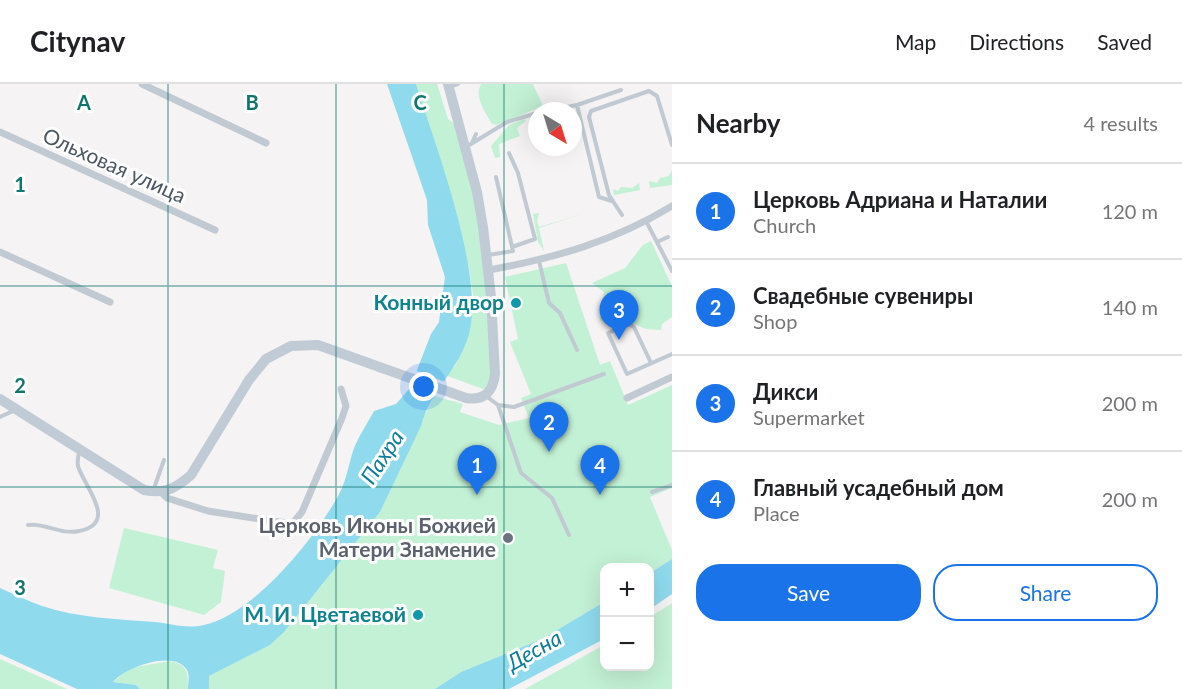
<!DOCTYPE html>
<meta charset="utf-8">
<style>
:root{--surface:#fff;--page:#f6f6f6;--text:#202124;--muted:#757577;--line:#e0e0e0;--accent:#1a73e8}
body{margin:0;font-family:Lato,sans-serif;background:var(--page);color:var(--text)}
.controls{position:absolute;right:18px;bottom:18px;display:grid;overflow:hidden;border-radius:12px;box-shadow:0 6px 24px #0002}
.controls button{width:54px;height:54px;display:grid;place-items:center;padding:0;border:0;border-bottom:2px solid var(--line);background:var(--surface);color:var(--text);font:30px sans-serif}
.compass{position:absolute;left:528px;top:18px;width:54px;height:54px;border-radius:50%;background:var(--surface);box-shadow:0 6px 24px #0002;rotate:142deg}
.you{position:absolute;left:424px;top:303px;width:21px;height:21px;margin:-15px;border:4px solid #fff;border-radius:50%;background:#1a73e8;box-shadow:0 0 0 9px #1a73e833}
.badge{display:grid;place-items:center;width:39px;height:39px;border-radius:50%;background:var(--accent);color:#fff;font-size:20px;font-weight:700}
.pin{position:absolute;translate:-50% -50px;filter:drop-shadow(0 2px 3px #0008)}
.pin::after{content:'';position:absolute;top:32px;width:21px;height:18px;background:inherit;clip-path:polygon(0 0,100% 0,50% 100%)}
.list{margin:0;padding:0;list-style:none}
h2{display:flex;justify-content:space-between;align-items:center;height:78px;margin:0;padding:0 24px;font-size:26px}
h2 small{font-size:20px;font-weight:400;color:var(--muted)}
.list li{display:grid;grid-template-columns:39px 1fr auto;gap:18px;align-items:center;box-sizing:border-box;height:96px;padding:0 24px;border-top:2px solid var(--line)}
.list b{display:block;font-size:22px;white-space:nowrap}
.list p{margin:0;font-size:20px;white-space:nowrap;color:var(--muted)}
.list em{font-size:20px;font-style:normal;color:var(--muted)}
.actions{display:flex;gap:12px;padding:18px 24px}
.actions a{flex:1;padding:14px 0;border:2px solid var(--accent);border-radius:24px;text-align:center;font-size:21px;color:var(--accent)}
.actions .main{background:var(--accent);color:#fff}
.map{position:relative;flex:none;width:672px;height:605px;overflow:hidden}
header{display:flex;align-items:center;gap:36px;box-sizing:border-box;height:84px;padding:0 30px;background:var(--surface);border-bottom:2px solid var(--line)}
header strong{font-size:28px}
nav{display:flex;gap:33px;margin-inline-start:auto;font-size:21px}
main{display:flex}
aside{flex:1;background:var(--surface)}
.map>svg:first-child{display:block}
.green{fill:#c3f1d5}
.water{fill:#90daee}
.pier{fill:#f5f3f3}
.lines{fill:none;stroke-linecap:round;stroke-linejoin:round}
.service{stroke:#c1cad2;stroke-width:4}
.minor{stroke:#c1cad2;stroke-width:7}
.secondary{stroke:#c1cbd6;stroke-width:10}
.grid{fill:none;stroke:#0f766e;stroke-width:1.5;stroke-opacity:0.55}
.culture-dot{fill:#0f9aa8;stroke:#fff;stroke-width:2}
.worship-dot{fill:#6b7280;stroke:#fff;stroke-width:2}
.labels{text-anchor:middle;stroke-width:6;stroke-linejoin:round;paint-order:stroke}
.street-label{font-size:21px;fill:#4a5661;stroke:#fff}
.culture-label{font-size:21px;font-weight:bold;fill:#0d838f;stroke:#fff;text-anchor:end}
.worship-label{font-size:21px;font-weight:bold;fill:#5b616d;stroke:#fff;text-anchor:end}
.water-label{font-size:22px;font-style:italic;fill:#0c7c9b;stroke:#fff}
.grid-label{font-size:20px;text-anchor:middle;font-weight:bold;fill:#0f766e;stroke:#fff;stroke-width:6;stroke-linejoin:round;paint-order:stroke}
</style>
<header>
<strong>Citynav</strong>
<nav><a>Map</a><a>Directions</a><a>Saved</a></nav>
</header>
<main>
<div class="map">
<svg width="672" height="605" viewBox="0 0 672 605">
<rect width="100%" height="100%" fill="#f5f3f3"/>
<path class="green" d="M416,0H437L448,35L460,44L477,108L494,299L483,305L445,291L456,281L474,217L469,184L450,108Z
M481,0H533L543,22L496,41L492,40C485,28 474,13 481,0Z
M524,35L526,37L517,44L520,52L499,60L500,73L495,74L491,62L509,41Z
M672,86V101L650,104L649,97L657,99L660,94L669,92Z
M639,99L640,106L614,111L613,105L618,107L621,103L632,104Z
M539,129L537,137L539,143L582,130L539,144L544,167L538,158L533,130Z
M651,157L672,202V233L662,240L661,246L646,245L622,235L609,241L600,236L604,208L592,199L625,184L643,161Z
M566,179L600,281L610,277L628,321L672,301V404L650,413L672,466V475L650,489V484H604V518L542,555L461,588L435,605H209V592L270,561L284,548L380,428L434,312L463,320L460,328L499,341L529,334L521,314L531,310L510,258L518,255L505,193Z
M124,444L218,466L213,484L225,487L221,518L204,531L109,504Z
M672,519V605H525L604,561V582H650V533Z
M0,575L67,605H0Z
M170,577C188,581 188,588 188,605H140L136,601L113,598L130,584Z"/>
<path class="water" d="M387,0H416C435,61 485,190 469,250C460,284 431,306 421,342L380,428L284,548L270,561L209,592V605H188C188,599 190,591 187,586C175,565 125,583 113,598L136,601L140,605H77L0,570V504C14,510 28,517 42,522C78,534 117,535 155,538C172,540 187,545 204,541C254,530 313,456 337,414C346,399 348,383 353,367C358,353 367,340 374,327L396,320L410,304L431,250L439,238L445,193L428,141L427,116Z
M672,475V510L650,525V489Z
M604,518V555L509,605H435L461,588L542,555Z"/>
<path class="pier" d="M414,286L445,298L438,311L409,301Z"/>
<g class="lines">
<path class="service" d="M450,3L458,0
M577,21L599,113L612,117
M546,27L577,21L621,6
M472,59L476,50
M466,63L507,38L537,29
M509,69L518,89L535,155L512,163
M622,131L609,111L589,33L591,27L649,7L657,12L672,61
M646,137L672,187
M657,158L668,153
M488,171L513,167L496,93
M539,177L549,219L560,229L577,266
M651,279L634,243L629,240L608,249L627,290L672,270
M486,312L498,321L514,323L604,290
M498,321L521,389L552,414L569,451
M0,333L13,327
M153,407L164,376
M652,408L672,401
M28,441C46,439 61,451 79,447C120,439 83,401 78,382C77,378 78,373 79,368"/>
<path class="minor" d="M142,0L266,59
M0,48L215,146
M0,168L110,218
M489,186C555,174 615,157 672,122
M627,314L672,293
M162,409L167,414L208,427L292,440L302,428L342,334L346,322L341,305"/>
<path class="secondary" d="M0,315L144,406C165,410 175,405 191,391L249,296L266,275L291,262L318,261L466,314C484,317 493,308 495,290L491,213L483,143L477,108L448,0"/>
</g>
<path class="grid" d="M168,0V605M336,0V605M504,0V605M0,202H672M0,403H672"/>
<g class="culture-dot">
<circle cx="516" cy="219" r="6"/>
<circle cx="418" cy="531" r="6"/>
</g>
<circle class="worship-dot" cx="508" cy="454" r="6"/>
<g class="labels">
<g class="street-label">
<text transform="translate(114 82) rotate(24)" y="7">Ольховая улица</text>
</g>
<g class="culture-label">
<text x="504" y="226">Конный двор</text>
<text x="406" y="538">М. И. Цветаевой</text>
</g>
<g class="worship-label">
<text x="496" y="449">Церковь Иконы Божией<tspan x="496" dy="24">Матери Знамение</tspan></text>
</g>
<g class="water-label">
<text transform="translate(382 373) rotate(-57)" y="8">Пахра</text>
<text transform="translate(534 566) rotate(-29)" y="8">Десна</text>
</g>
</g>
<g class="grid-label">
<text x="84" y="26">A</text>
<text x="252" y="26">B</text>
<text x="420" y="26">C</text>
<text x="20" y="108">1</text>
<text x="20" y="309">2</text>
<text x="20" y="511">3</text>
</g>
</svg>
<div class="controls">
<button>+</button>
<button>−</button>
</div>
<svg class="compass" viewBox="-18 -18 36 36"><path d="M0-13l5 13h-10z" fill="#e53935"/><path d="M0 13l5-13h-10z" fill="#757577"/></svg>
<div class="you"></div>
<div class="pin badge" style="left:477px;top:411px">1</div>
<div class="pin badge" style="left:549px;top:368px">2</div>
<div class="pin badge" style="left:619px;top:256px">3</div>
<div class="pin badge" style="left:600px;top:411px">4</div>
</div>
<aside>
<h2>Nearby<small>4 results</small></h2>
<ul class="list">
<li><span class="badge">1</span><div><b>Церковь Адриана и Наталии</b><p>Church</p></div><em>120 m</em></li>
<li><span class="badge">2</span><div><b>Свадебные сувениры</b><p>Shop</p></div><em>140 m</em></li>
<li><span class="badge">3</span><div><b>Дикси</b><p>Supermarket</p></div><em>200 m</em></li>
<li><span class="badge">4</span><div><b>Главный усадебный дом</b><p>Place</p></div><em>200 m</em></li>
</ul>
<div class="actions"><a class="main">Save</a><a>Share</a></div>
</aside>
</main>
